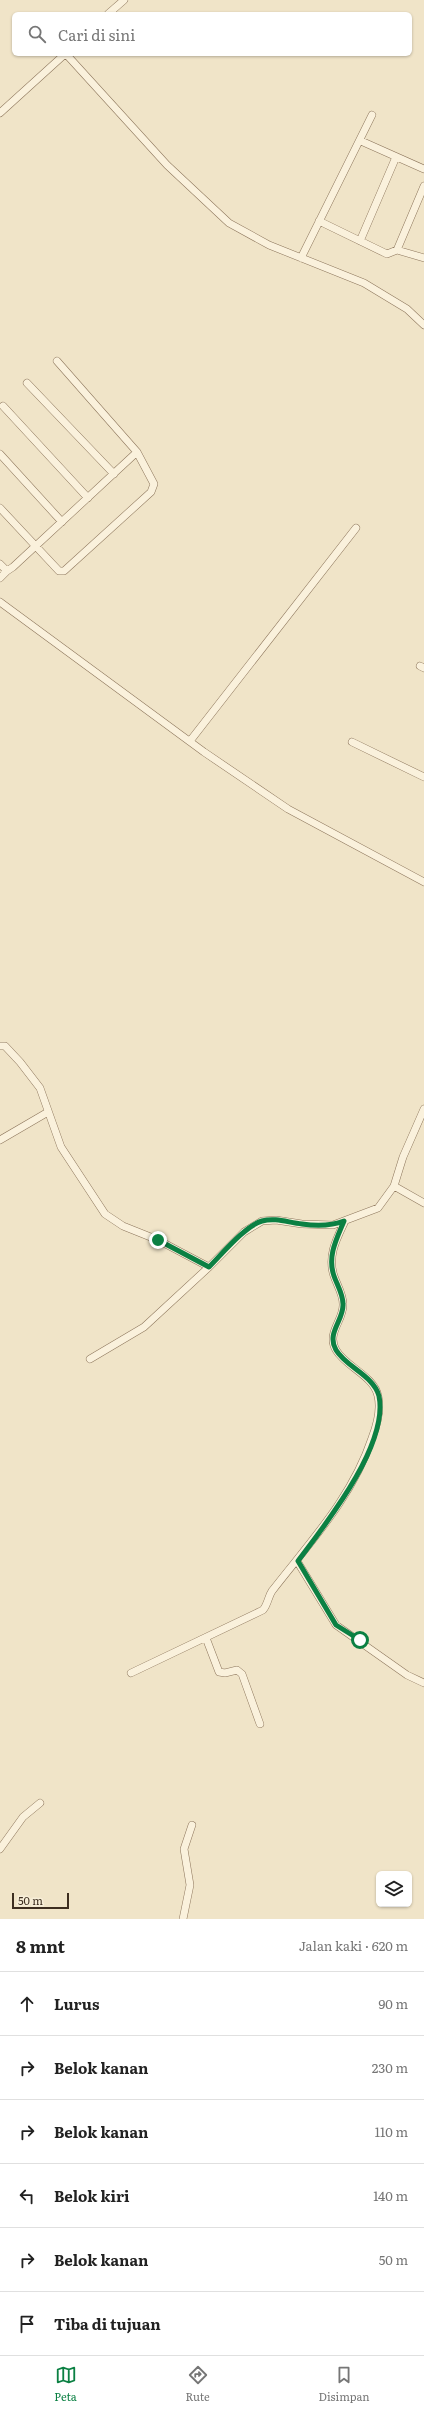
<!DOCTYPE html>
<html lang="id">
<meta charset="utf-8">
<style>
:root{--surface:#fff;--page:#f6f6f6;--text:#222;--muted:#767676;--line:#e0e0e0;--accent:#0b8043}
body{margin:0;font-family:Literata,serif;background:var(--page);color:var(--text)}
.controls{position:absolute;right:12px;bottom:12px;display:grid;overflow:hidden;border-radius:6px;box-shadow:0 1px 3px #0004}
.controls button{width:36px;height:36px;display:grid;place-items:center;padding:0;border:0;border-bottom:1px solid var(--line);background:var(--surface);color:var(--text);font:20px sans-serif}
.scale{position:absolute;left:12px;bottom:10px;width:57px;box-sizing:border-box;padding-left:4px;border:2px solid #3d2e20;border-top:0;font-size:11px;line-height:14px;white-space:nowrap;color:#3d2e20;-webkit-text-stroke:3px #f7eed8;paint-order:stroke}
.stop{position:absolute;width:12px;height:12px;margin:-9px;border:3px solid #0b8043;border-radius:50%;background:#fff}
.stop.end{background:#0b8043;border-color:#fff;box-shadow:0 1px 4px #0008}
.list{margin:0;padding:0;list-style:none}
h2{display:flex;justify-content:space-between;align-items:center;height:52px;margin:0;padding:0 16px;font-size:17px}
h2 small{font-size:13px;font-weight:400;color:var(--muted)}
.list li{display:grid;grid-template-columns:26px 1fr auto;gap:12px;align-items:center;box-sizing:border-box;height:64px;padding:0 16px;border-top:1px solid var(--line)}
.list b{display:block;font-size:15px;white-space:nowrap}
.list em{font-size:13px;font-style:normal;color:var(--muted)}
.icon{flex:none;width:22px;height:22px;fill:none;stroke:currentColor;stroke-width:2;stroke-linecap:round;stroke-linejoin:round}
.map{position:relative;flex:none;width:424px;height:1919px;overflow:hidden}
.search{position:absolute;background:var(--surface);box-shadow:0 1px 3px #0004;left:12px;right:12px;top:12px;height:44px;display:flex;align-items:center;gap:10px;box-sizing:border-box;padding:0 14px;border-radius:6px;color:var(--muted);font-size:15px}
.sheet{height:436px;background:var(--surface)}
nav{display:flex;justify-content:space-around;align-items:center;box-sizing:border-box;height:56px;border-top:1px solid var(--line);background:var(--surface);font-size:11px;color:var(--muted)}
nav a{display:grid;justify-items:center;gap:2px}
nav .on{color:var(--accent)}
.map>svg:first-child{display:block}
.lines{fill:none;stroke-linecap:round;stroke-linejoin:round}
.street-casing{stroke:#8d765c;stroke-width:8}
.street{stroke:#faf1dc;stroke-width:7}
.route{stroke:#0b8043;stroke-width:5}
</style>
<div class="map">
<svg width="424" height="1919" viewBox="0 0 424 1919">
<rect width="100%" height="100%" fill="#f0e4c8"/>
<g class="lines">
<defs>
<path id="street" d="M108,14L124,0
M66,54L167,165L229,223L269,245L364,283L407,309L424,325
M0,113L65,54
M361,141L424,169
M319,221L387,254L397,250L424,258
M360,241L396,157
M397,250L424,186
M301,258L372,115
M27,383L114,474
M3,406L88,498
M0,454L62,522
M0,508L59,571H64L151,492L154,484L137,452
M0,564L7,571L13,567L137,452L57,361
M0,578L7,571
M0,602L204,752L288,809L424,882
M420,666L424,668
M190,741L356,528
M352,742L424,777
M0,1046H5L20,1062L40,1088L61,1147L105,1214L123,1226L158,1240L209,1267L244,1232L262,1221L276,1220L302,1224L333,1225L378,1208L394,1186L424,1203
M0,1140L48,1112
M394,1186L403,1157L424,1109
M90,1359L144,1327L209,1267
M297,1561L336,1625L407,1675L424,1683
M206,1638L219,1672L225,1673L237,1670L242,1674L260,1724
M131,1673L263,1610C268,1604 268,1597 272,1591C310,1542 352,1498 372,1438C377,1425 381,1409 378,1396C374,1376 346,1367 336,1350C326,1333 344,1320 343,1304C343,1294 337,1285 334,1276C327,1256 337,1238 345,1221
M0,1849L23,1817L40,1803
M183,1919L190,1885L184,1849L192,1825"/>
</defs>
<use href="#street" class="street-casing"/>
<use href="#street" class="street"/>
</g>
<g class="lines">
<path class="route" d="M158,1240L209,1267C222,1254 245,1226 262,1221C276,1217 289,1223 302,1224C316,1226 331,1226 344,1221C337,1238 327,1256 334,1276C337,1285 343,1294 343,1304C344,1320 326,1333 336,1350C346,1367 374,1376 379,1396C389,1445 325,1525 298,1561L336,1625L360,1640"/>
</g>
</svg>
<div class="controls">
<button><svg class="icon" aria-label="layers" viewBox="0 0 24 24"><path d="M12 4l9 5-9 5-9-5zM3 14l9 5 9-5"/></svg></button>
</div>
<div class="scale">50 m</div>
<div class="stop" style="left:360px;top:1640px"></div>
<div class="stop end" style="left:158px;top:1240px"></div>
<div class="search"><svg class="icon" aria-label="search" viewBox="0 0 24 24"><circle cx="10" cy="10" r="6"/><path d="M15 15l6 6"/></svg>Cari di sini</div>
</div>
<section class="sheet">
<h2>8 mnt<small>Jalan kaki · 620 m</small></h2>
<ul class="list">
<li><svg class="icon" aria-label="ahead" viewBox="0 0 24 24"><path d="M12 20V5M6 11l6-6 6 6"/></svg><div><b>Lurus</b></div><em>90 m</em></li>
<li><svg class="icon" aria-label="right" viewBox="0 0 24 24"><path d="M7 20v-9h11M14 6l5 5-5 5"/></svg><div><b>Belok kanan</b></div><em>230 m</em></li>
<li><svg class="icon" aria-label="right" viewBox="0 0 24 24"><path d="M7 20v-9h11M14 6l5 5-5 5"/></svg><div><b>Belok kanan</b></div><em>110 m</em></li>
<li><svg class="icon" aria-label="left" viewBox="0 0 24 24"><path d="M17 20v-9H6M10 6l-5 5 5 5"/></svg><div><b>Belok kiri</b></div><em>140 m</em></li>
<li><svg class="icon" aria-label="right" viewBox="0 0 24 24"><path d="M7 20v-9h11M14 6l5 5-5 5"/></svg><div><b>Belok kanan</b></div><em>50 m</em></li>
<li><svg class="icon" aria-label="arrive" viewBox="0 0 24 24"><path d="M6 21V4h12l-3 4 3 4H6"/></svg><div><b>Tiba di tujuan</b></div></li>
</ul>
</section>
<nav>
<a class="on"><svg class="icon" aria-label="map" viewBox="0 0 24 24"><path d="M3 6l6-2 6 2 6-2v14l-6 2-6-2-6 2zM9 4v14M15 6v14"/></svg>Peta</a>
<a><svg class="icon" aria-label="directions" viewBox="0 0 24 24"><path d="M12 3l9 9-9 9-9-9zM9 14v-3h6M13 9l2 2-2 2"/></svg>Rute</a>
<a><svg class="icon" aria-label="saved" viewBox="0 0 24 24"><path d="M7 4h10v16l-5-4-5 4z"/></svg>Disimpan</a>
</nav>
